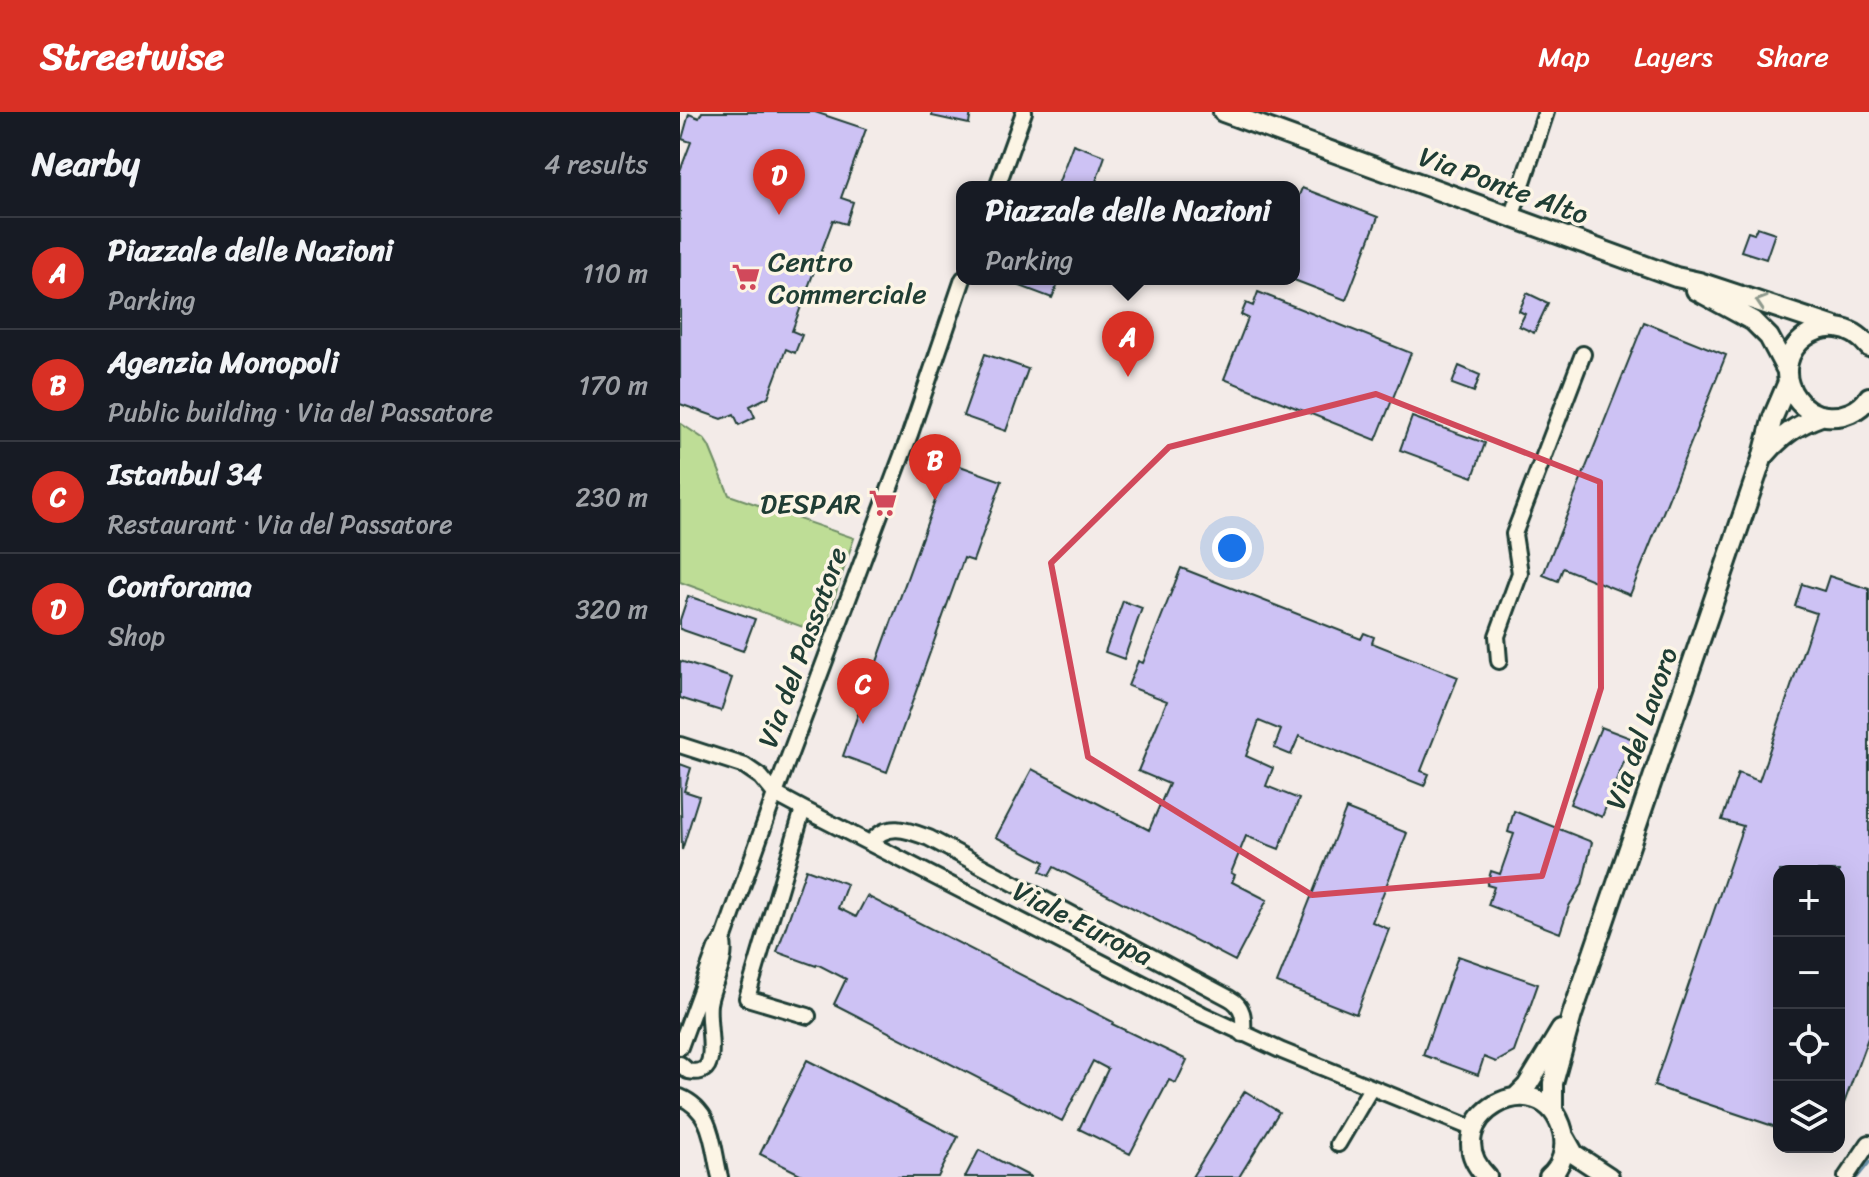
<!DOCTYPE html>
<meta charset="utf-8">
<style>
:root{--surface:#171b24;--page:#242831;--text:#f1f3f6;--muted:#9ea1a6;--line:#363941;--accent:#d93025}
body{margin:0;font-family:Sriracha,sans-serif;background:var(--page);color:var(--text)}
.controls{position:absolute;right:24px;bottom:24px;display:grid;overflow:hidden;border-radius:16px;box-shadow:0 8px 32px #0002}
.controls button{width:72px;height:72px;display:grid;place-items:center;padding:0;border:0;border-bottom:2px solid var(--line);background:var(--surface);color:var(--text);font:40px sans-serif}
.you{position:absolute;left:552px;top:436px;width:28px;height:28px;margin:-20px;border:6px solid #fff;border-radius:50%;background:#1a73e8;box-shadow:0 0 0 12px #1a73e833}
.badge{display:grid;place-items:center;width:52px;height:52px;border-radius:50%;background:var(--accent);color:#fff;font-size:26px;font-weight:700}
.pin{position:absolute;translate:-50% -66px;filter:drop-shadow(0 2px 4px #0008)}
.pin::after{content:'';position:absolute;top:42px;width:28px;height:24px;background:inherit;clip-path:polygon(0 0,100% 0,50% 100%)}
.popup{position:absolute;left:276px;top:69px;width:344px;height:104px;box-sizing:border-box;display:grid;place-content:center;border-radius:16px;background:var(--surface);filter:drop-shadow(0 2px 6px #0005);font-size:26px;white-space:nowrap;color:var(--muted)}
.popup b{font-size:30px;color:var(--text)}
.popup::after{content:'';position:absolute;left:50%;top:100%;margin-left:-16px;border:16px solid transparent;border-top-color:var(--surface)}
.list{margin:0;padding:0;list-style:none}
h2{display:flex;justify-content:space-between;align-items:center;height:104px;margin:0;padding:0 32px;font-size:34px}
h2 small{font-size:26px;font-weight:400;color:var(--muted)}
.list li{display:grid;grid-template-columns:52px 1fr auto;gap:24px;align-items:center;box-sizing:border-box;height:112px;padding:0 32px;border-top:2px solid var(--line)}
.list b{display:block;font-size:30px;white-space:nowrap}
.list p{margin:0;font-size:26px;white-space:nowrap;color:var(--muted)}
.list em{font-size:26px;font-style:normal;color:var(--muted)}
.icon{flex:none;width:44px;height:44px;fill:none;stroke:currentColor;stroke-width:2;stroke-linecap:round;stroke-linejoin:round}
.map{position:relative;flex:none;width:1189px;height:1065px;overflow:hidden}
header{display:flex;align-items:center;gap:48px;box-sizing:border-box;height:112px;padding:0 40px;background:var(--accent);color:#fff}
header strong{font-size:38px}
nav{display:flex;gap:44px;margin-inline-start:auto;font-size:28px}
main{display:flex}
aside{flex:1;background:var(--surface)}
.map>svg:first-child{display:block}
.green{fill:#bedd96;stroke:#6e8d65;stroke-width:2}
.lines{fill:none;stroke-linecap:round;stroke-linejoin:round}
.stream{stroke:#6b93aa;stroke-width:4}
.building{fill:#cdc2f4;stroke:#1f3d34;stroke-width:2}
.minor-casing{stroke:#1f3d34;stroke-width:20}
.major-casing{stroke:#1f3d34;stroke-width:24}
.minor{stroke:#fcf5e5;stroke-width:14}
.major{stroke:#fcf5e5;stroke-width:18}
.oneway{stroke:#8e998c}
.marked{fill:none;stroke:#d1495b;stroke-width:6;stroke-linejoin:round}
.labels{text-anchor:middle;stroke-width:7;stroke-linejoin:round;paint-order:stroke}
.street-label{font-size:28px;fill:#1f3d34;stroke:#fcf5e5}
.poi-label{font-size:28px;fill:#1f3d34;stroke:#fcf5e5;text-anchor:start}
</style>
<header>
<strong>Streetwise</strong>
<nav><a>Map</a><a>Layers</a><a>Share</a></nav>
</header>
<main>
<aside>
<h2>Nearby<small>4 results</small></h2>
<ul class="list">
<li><span class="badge">A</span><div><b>Piazzale delle Nazioni</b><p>Parking</p></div><em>110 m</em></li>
<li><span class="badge">B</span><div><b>Agenzia Monopoli</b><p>Public building · Via del Passatore</p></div><em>170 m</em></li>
<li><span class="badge">C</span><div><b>Istanbul 34</b><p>Restaurant · Via del Passatore</p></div><em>230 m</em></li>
<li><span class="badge">D</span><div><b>Conforama</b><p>Shop</p></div><em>320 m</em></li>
</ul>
</aside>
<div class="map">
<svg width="1189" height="1065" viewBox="0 0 1189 1065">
<rect width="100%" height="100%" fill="#f3ebe8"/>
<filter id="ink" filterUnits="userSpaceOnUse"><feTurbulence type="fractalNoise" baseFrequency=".0125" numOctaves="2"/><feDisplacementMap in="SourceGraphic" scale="16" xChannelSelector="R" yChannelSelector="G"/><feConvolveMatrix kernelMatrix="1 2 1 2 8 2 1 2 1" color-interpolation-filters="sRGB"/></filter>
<g filter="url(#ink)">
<path class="green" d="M0,311L24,327L29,334L49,383L174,426L142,522L0,470Z"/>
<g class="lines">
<path class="stream" d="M1177,1065L1189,1050"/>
</g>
<path class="building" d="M22,0H135L186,17L161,86L173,90L166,112L153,108L112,219L122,223L115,241L106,237L88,285L70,294L75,305L59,313L54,302L42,307L0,292V59L11,30L2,27L9,2L19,6Z
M252,0H291L289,12L252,4Z
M393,32L425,44L414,75H377Z
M622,76L698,105L666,188L614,168V96Z
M1077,115L1095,121L1086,147L1061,139L1068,120L1074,122Z
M342,167H380L372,186L340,174Z
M578,180L731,241L696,328L544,267L568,206L561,203L566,191L573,194Z
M847,181L868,191L854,221L839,214L845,202L839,199Z
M964,210L1046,243L950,483L883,456L878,469L863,463Z
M305,242L348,257L326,319L283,304Z
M779,254L800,263L794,280L772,272Z
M732,305L805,331L793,365L720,338Z
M269,350L322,369L293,449L284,446L207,660L163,644Z
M501,456L681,527L684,521L694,525L692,531L778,565L741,659L749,662L744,674L619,624L611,643L594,636L601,618L579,609L566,644L593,656L586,674L619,687L599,737L566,724L551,761L555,763L552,770L587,788L555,849L374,755L369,764L360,759L365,750L316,725L352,657L469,718L489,672L458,659L487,589L448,574L458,549L463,551Z
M1149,464L1189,477V923L1159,1005V759H1099V1016L974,974L1063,714L1042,708L1058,661L1079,669L1136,501L1115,494L1122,472L1144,479Z
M8,484L75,507L63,539L0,517V508Z
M443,489L462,496L444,547L425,540Z
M0,549L52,566L41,599L0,586Z
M921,615L953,627L922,705L890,692Z
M0,652L11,656L4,679L19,684L2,738Z
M666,697L727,721L692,810L709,817L676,902L597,871Z
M834,699L912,730L902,773L889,794L880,821L808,793L814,775L807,773L811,759L820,762L834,722L828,720Z
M126,757L167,772L158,796L176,805L187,784L433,910L432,912L507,948L496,971L489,968L450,1042L399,1017L428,957L413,949L382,1009L154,892L166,867L137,852L136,854L97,840Z
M778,844L858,872L834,940L816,950L804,945L798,963L743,943Z
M127,948L278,1025L258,1065H126L80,1042Z
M565,979L599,1000L559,1065H512Z
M299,1038L351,1065H285Z"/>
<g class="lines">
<defs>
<path id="minor" d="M317,75L344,0
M831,106L866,0
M819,549L817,524L840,461L834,422L903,242
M0,633L65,654L81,665L95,682L123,697L522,902L602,939L794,1017
M123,697L67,886L128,904
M191,731C206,709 228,718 249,726L549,886C564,894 564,906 563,922
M0,935L36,837L44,826L95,682L230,322L283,167
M0,952L8,959C17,961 26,960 29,950C34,936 27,909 29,892C32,871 47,851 43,830
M0,985C34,999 32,1034 40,1065
M658,1032L691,976
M1166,1065L1189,1031"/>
<path id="major" d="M543,0L996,165L1019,170L1155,215
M1016,178L1073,209L1089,225L1107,259
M1189,235C1152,187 1082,238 1116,286C1123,296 1134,303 1146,304C1163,306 1180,299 1189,285
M1084,344C1101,324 1116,313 1141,304
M836,985L847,974L881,918
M873,999V971L892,903L1082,347L1093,305L1108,270
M885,1026L894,1042L929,1065
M807,1065C750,1007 863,944 883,1020C887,1037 882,1054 869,1065"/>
</defs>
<use href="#minor" class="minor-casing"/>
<use href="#major" class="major-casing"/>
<use href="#minor" class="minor"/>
<use href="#major" class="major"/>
</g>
<defs><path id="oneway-chevron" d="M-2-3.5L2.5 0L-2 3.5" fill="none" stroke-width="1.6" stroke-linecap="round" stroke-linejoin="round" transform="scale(2)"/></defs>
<use class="oneway" href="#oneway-chevron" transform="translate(1081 190) rotate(-162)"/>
</g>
<path class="marked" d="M696,282L920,370L921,576L862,764L632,783L408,645L371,451L489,335Z"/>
<defs>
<symbol id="supermarket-bare" viewBox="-9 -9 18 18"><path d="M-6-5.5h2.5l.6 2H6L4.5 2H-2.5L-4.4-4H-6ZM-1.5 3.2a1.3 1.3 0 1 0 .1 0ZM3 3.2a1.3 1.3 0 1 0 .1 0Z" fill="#d1495b" stroke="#fcf5e5" stroke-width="2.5" paint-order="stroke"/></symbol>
</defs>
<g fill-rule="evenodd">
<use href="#supermarket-bare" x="46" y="145" width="40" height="40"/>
<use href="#supermarket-bare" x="183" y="371" width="40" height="40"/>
</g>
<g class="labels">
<g class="street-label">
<text transform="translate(824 73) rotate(20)" y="10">Via Ponte Alto</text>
<text transform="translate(122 535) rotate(-70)" y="10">Via del Passatore</text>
<text transform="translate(961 616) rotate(-71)" y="10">Via del Lavoro</text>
<text transform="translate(403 811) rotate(27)" y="10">Viale Europa</text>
</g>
<g class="poi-label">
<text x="88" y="159">Centro<tspan x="88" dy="32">Commerciale</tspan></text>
<text x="181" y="401" text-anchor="end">DESPAR</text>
</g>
</g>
</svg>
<div class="controls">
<button>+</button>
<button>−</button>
<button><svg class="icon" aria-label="locate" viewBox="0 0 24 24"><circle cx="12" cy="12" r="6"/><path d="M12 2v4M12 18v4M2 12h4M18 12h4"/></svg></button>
<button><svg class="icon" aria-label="layers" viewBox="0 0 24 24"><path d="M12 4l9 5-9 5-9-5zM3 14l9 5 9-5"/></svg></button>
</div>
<div class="you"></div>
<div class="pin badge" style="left:448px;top:265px">A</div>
<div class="popup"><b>Piazzale delle Nazioni</b>Parking</div>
<div class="pin badge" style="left:255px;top:388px">B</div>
<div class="pin badge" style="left:183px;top:612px">C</div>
<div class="pin badge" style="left:99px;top:103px">D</div>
</div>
</main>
